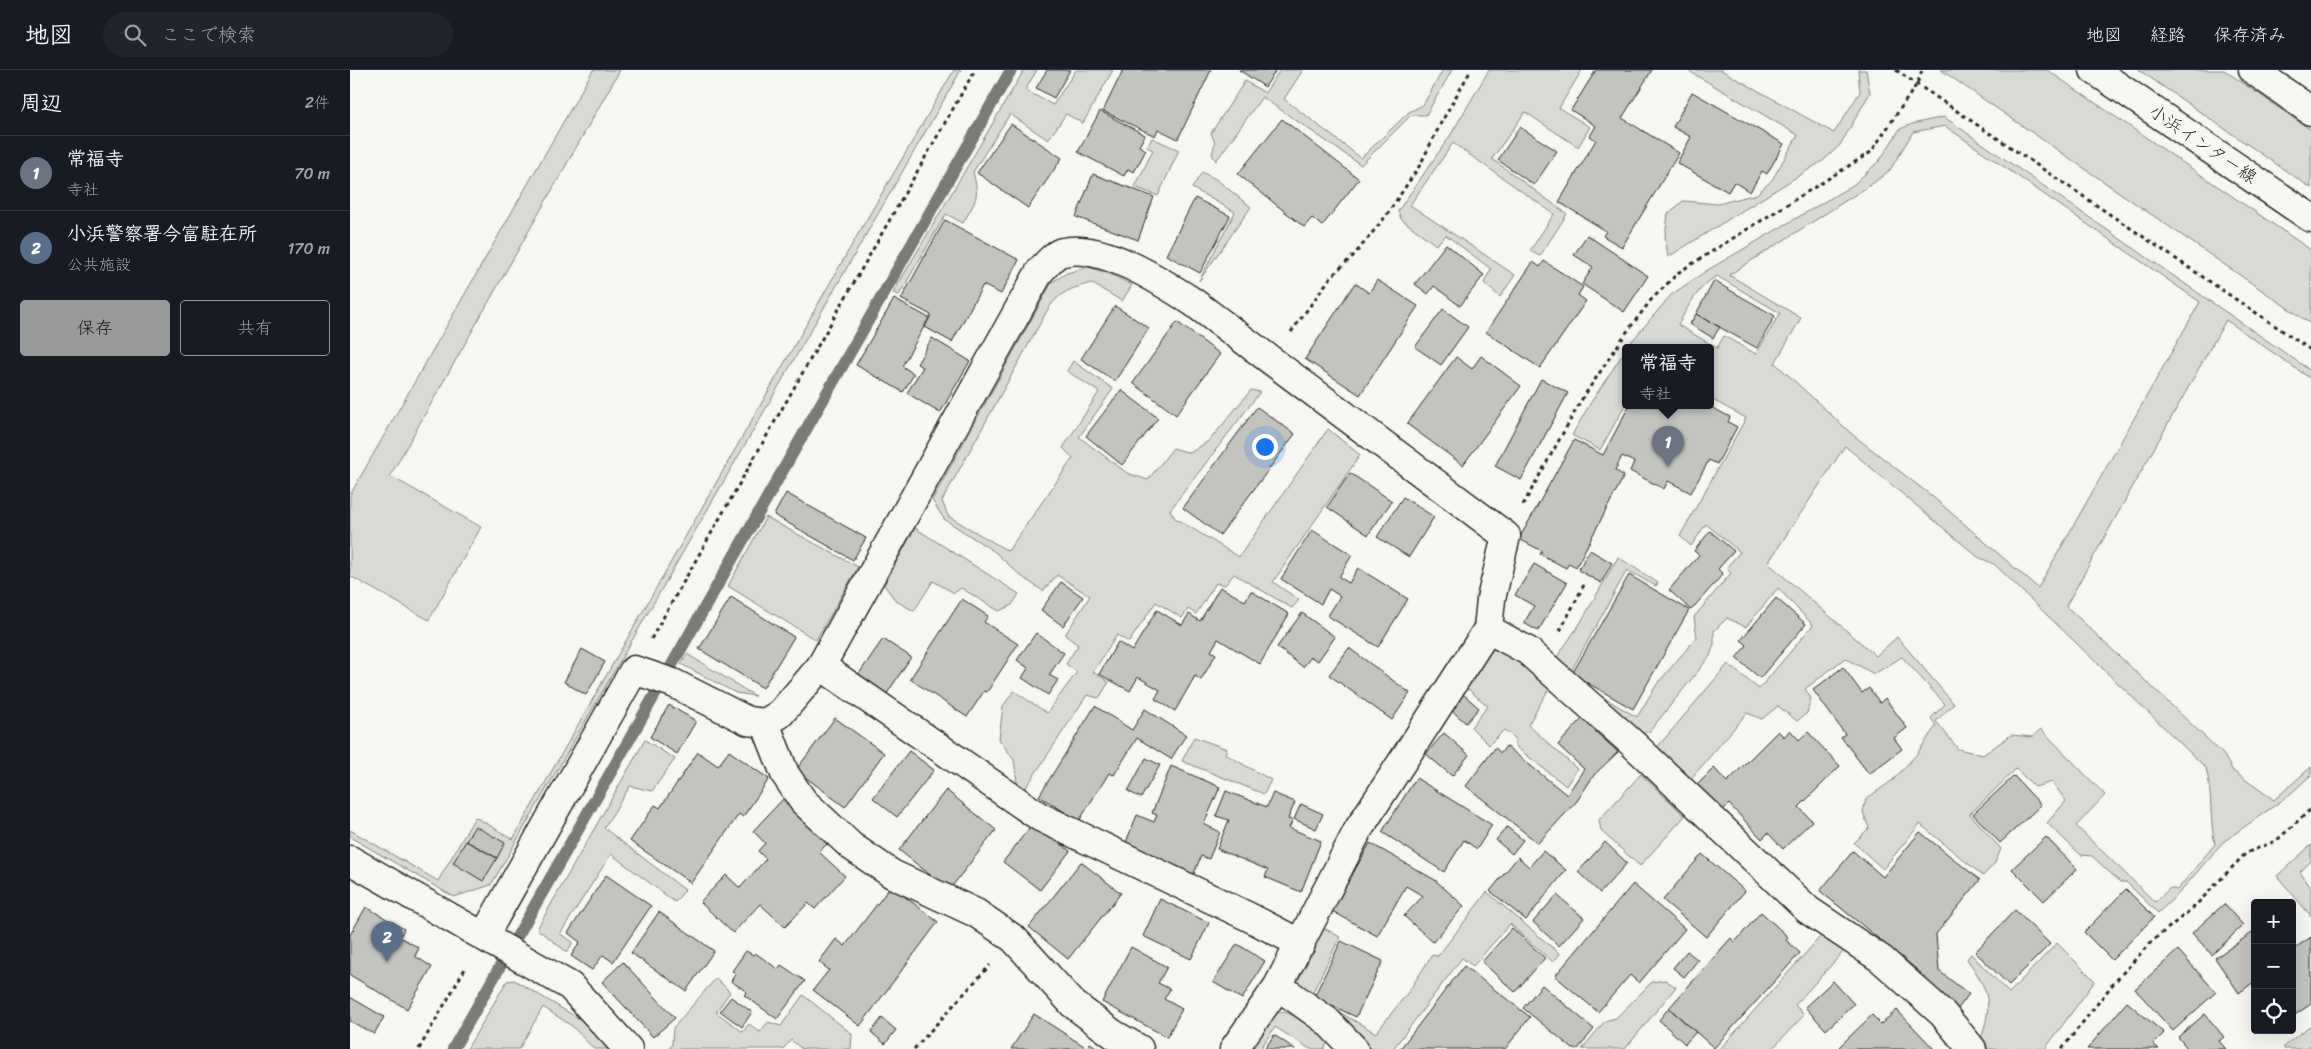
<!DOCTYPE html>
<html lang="ja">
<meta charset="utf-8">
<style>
:root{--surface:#171b24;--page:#20242c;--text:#f1f3f6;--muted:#9ea1a6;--line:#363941;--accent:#98999b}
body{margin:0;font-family:Sriracha,"Klee One",sans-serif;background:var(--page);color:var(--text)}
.controls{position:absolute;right:15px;bottom:15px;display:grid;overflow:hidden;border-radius:5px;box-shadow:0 5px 20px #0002}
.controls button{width:45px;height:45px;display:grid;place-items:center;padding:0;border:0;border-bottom:1px solid var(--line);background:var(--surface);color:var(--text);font:25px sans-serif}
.you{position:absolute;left:914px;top:376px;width:18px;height:18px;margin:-12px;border:4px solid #fff;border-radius:50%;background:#1a73e8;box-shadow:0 0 0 8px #1a73e833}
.badge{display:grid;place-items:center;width:32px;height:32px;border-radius:50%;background:var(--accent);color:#fff;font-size:16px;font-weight:700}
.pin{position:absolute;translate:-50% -41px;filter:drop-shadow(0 1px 2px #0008)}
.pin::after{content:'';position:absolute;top:26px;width:18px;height:15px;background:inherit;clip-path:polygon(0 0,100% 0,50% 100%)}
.popup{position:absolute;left:1272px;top:274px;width:92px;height:65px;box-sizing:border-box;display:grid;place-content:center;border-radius:5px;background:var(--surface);filter:drop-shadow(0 1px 4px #0005);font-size:16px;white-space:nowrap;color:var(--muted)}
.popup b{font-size:19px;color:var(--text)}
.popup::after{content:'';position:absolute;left:50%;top:100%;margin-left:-10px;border:10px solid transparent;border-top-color:var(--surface)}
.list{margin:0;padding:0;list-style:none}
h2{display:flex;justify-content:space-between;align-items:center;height:65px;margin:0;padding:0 20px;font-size:21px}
h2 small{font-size:16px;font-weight:400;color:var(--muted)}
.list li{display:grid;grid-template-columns:32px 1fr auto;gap:15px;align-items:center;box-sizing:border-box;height:75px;padding:0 20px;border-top:1px solid var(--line)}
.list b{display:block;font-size:19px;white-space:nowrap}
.list p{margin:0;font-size:16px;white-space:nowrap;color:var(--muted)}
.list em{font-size:16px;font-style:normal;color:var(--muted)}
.actions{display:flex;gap:10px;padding:15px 20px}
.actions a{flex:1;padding:11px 0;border:1px solid var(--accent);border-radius:5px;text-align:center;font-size:18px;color:var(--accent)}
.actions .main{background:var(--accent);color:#111}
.icon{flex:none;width:28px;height:28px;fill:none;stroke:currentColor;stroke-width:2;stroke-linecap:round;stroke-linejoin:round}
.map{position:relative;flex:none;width:1961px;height:979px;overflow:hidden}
header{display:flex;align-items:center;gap:30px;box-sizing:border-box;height:70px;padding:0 25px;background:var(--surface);border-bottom:1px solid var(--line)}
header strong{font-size:24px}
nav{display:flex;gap:28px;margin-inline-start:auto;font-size:18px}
.search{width:350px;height:45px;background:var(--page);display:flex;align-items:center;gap:12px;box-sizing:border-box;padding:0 18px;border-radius:28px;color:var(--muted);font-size:19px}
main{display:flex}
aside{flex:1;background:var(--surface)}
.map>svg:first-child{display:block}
.green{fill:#d9d9d5;stroke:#828280;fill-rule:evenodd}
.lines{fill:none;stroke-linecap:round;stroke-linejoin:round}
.stream{stroke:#7a7a78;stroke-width:12}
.building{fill:#c3c3c0;stroke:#2b2b2b}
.minor-casing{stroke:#2b2b2b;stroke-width:31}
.major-casing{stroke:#2b2b2b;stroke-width:31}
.highway-casing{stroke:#2b2b2b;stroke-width:31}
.path{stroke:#2b2b2b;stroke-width:3;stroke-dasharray:4 4;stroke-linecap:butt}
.minor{stroke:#f6f6f2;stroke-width:28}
.major{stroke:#f6f6f2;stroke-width:28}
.highway{stroke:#f6f6f2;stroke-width:28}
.labels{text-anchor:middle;stroke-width:5;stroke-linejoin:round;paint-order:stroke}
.street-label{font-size:18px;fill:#2b2b2b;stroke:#f6f6f2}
</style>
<header>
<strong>地図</strong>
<div class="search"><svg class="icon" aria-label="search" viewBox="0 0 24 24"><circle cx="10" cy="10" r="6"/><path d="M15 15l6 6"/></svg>ここで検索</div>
<nav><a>地図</a><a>経路</a><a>保存済み</a></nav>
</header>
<main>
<aside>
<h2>周辺<small>2件</small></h2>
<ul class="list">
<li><span class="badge" style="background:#6b7280">1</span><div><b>常福寺</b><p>寺社</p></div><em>70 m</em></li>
<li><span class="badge" style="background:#5c6f8a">2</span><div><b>小浜警察署今富駐在所</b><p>公共施設</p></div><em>170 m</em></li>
</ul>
<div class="actions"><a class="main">保存</a><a>共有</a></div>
</aside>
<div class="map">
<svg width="1961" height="979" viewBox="0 0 1961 979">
<rect width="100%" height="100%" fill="#f6f6f2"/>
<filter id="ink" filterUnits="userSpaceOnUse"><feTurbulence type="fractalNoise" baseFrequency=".02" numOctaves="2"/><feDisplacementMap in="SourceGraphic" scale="10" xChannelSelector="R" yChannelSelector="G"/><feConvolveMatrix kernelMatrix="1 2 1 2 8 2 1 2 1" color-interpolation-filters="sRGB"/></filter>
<g filter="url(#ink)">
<path class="green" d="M243,0H270L40,406L131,457L79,550L0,506V425Z
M604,0H611L141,815L104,827L0,767V760L88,811L125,747L163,769L500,178Z
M674,0H687L675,20L703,35L726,0H763L733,53L716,44L698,70L660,44L623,102C630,128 626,130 613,153L596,144L549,225L543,223Z
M930,0H953L934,29L1011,88L1059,42L1073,35L1093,0H1102L1076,45H1061L1011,95L912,27L866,91L862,84L865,73L861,63L895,11L915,23Z
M1139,0H1232L1209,38L1240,57L1228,77L1175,42L1142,89L1217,144L1190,186L1180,181L1204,144L1103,73L1060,135L1165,205L1150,227L1134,213L1141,199L1096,165L1086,175L1051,149L1048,141L1100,66Z
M1337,0H1371L1484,63L1510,22L1508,0H1516L1520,23L1490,75L1474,90L1318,187L1315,167L1318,144L1333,131L1368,134L1407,124L1422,110L1448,65Z
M1591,0H1697L1961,180V254Z
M1789,0H1874L1961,60V118Z
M1594,47L1961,301V309L1876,250L1716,536L1873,684L1883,701L1924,730L1961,697V705L1938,726L1873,772L1829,823L1808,843L1776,812H1770L1742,786L1731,785L1697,753L1716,731L1702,712L1685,717L1666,699L1620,744L1651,779L1645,793L1633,806L1570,754L1533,799L1504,773L1519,758L1513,742L1516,729L1543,710L1566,685L1586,656L1581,648L1595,634L1552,587L1524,604L1495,588L1455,619L1461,628L1457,643L1447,651L1428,636L1412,649L1397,643L1339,711L1305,680L1378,594L1409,619L1463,555L1428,518L1396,557L1377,548L1364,561V574L1360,586L1299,662L1290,664L1232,615L1287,647L1307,614L1347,567L1344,547L1381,503L1376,498L1390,482L1356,454L1341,476L1330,466L1396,348L1361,329L1360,278H1276L1321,225L1356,201L1503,115L1530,90L1550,59L1562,54ZM1595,56L1850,232L1688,518L1583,427L1503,365L1425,293L1451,248L1379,205L1522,114L1540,100L1563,62ZM1367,206L1430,243L1406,284L1374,266L1367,278L1328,255C1337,238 1349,215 1367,206ZM1495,376L1628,487L1644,494L1856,698C1863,725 1859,748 1865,774L1827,820L1820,818L1805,832L1726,756L1755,725L1691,659L1682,667L1661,665L1633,685L1608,679L1586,651L1604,634L1547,567L1526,586L1418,493Z
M802,68L829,80L808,126L785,117L803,80L797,77Z
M852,102L867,110L901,137L849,211L885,142L842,118Z
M738,197L760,204L782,215L772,231L741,213C720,219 711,221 698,239L592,431L598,446L658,481L723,388L713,378L749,322L717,301L723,291L763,319L729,367L777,403L798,410L823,378L840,383L860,370L901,320L910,322L820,440L825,448L889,487L978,359L1010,385L923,512L949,530L942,538L884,504L875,515L866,513L846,544L838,539L832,548L806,532L779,572L767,565L743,602L759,612L749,628L737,625L675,719L667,712L664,690L649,669L653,636L664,621L697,643L727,602L716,594L728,575L715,565L740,526L707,505L693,521L671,506L645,482L594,449L582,430L702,212L717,203Z
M1276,279L1275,335L1250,380L1222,365L1240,334Z
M416,447L508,497L466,570L378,516Z
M565,458L669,524L662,535L649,541L611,518L604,523L583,511L564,541L546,531L534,515Z
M1268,487L1308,513L1306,516L1277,500L1220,603L1205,590L1231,552Z
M1137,578C1164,582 1181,597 1201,615L1178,655L1227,699L1216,716L1165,676V668L1154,660L1139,675L1121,657L1138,636L1113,615Z
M337,584L405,626L386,623L331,594Z
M844,667L877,679L875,684L921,710L914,724L832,691Z
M295,670L325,689L302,721L280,716L254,758L335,820L325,832L261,784L210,864L223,872L217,882L187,859Z
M1291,704L1335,746L1290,796L1251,761L1249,750Z
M1961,775V791L1950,802L1961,818V846L1927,806Z
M1137,822L1210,884L1203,892L1160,854L1123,896L1112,888L1043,979H1018L982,944L945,913L968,862L976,859L990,867L961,926L1026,963L1059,921L1082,885L1088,886Z
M1471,866L1495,880L1445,935L1454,945L1422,979H1370Z
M1707,873L1745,911L1695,979H1635L1630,972C1643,933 1640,922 1617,889L1621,884L1659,923Z
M366,908L380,922L366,942L393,962L399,954L410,962L418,952L431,956L453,925L502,964L501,979H452L441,970L433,979H319L322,974L323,958Z
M164,910L238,954L261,979H244L222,956L193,937L169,979H117L157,911Z
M1315,910L1326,917L1275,979H1232L1255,951L1266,948L1302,912Z
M936,942L958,953L979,970L974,979H960L925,957L910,979H896L920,943Z
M1961,955V975L1955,979H1934V976Z"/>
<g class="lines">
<path class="stream" d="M103,979L661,0"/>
</g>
<path class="building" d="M697,0H720L704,28L686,18Z
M773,0H861L828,69L808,59L805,66L753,41Z
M889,0H926L915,17Z
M1246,0H1302L1272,48L1329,83L1272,177L1253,166L1256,161L1209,132L1246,70L1240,66L1246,56L1221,40Z
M1342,22L1434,74L1417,104L1412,101L1400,122L1384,112L1378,122L1327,93L1341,67L1323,57Z
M750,41L795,65L789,76L796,80L784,102L778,99L774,106L728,82Z
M932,49L1009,109L972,156L962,148L954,157L888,104Z
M661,54L712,88L678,138L627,103Z
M1170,57L1207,81L1184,115L1148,90Z
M743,104L804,127L788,170L726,147Z
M845,128L880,146L850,203L816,185Z
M595,150L669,190L651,224L633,215L602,272L575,257L581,245L551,229Z
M1237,165L1298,206L1274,242L1232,214L1243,197L1224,185Z
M1096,174L1134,205L1110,236L1084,216L1078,224L1065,214Z
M1194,191L1233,217L1228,225L1236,231L1190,298L1136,262L1183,192L1190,197Z
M1027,210L1068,236L1010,325L955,289L1005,213L1019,223Z
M1364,211L1425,246L1407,278L1346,244Z
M544,229L579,248L552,296L564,304L553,322L506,295Z
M765,236L799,258L765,311L731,289Z
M1093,239L1118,257L1091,295L1065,277Z
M1346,244L1370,257L1363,268L1340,254Z
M827,252L870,284L826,345L783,313Z
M582,268L620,291L590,343L557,323L573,297L567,294Z
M1131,286L1171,316L1113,395L1057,354L1106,287L1122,299Z
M1191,309L1218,323L1171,410L1145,396Z
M771,320L808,348L772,395L736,366Z
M1279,336H1359L1380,347L1378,352L1387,357L1367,394L1359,390L1341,423L1318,411L1314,419L1280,401L1284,392L1272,386L1265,400L1274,406L1226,497L1219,493L1216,498L1190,484L1192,481L1169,469L1224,370L1253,385Z
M907,337L945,364L870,465L833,438Z
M1000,403L1042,431L1018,465L977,437Z
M436,423L516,468L503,490L424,445Z
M1053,427L1084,447L1059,487L1027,467Z
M962,460L1002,485L989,507L999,513L1008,498L1058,529L1028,577L978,546L990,526L979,519L971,534L931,509Z
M1360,461L1384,481L1368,499L1373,504L1341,540L1319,520L1349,485L1344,481Z
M1240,480L1262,493L1251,513L1228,500Z
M1184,494L1217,513L1188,561L1174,553L1184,536L1165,525Z
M1279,505L1339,540L1283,639L1222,604Z
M711,512L733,527L713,556L691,540Z
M870,517L895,531L901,521L939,544L910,594L868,569L861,581L866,584L851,610L845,606L825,641L805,629L810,620L788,607L780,621L749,604L768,572L782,581L807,540L832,555L839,544L850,551Z
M381,527L444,567L413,618L349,579Z
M1426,528L1456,554L1410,608L1386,588L1397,575L1391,570Z
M612,529L638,546L634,552L668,574L637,622L634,621L617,647L560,609Z
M952,543L985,567L968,591L961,587L953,597L927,577Z
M686,563L714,583L699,605L708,610L698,625L672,608L678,598L667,590Z
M533,569L561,587L536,625L508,605Z
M999,578L1060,623L1042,650L979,605Z
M232,579L255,592L236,625L214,612Z
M1493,597L1512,623L1519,618L1530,633L1535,628L1557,658L1544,668L1552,679L1519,704L1491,667L1495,664L1463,620Z
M1113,624L1129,638L1116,653L1100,639Z
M319,635L346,651L327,684L300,667Z
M745,636L782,660L795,639L836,665L821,689L787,668L764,705L759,703L729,751L689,726Z
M485,648L534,683L495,737L446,700Z
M1232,649L1268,682L1244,705L1227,731L1188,773L1116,716L1145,678L1151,683L1156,676L1217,725L1234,699L1208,675Z
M1440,660L1449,670L1458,662L1490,696L1449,737L1462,751L1433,779L1418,763L1412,769L1379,734L1370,743L1345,717L1364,698L1377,712L1428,661L1434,667Z
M1094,663L1119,685L1102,706L1076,684Z
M379,681L419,709L393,747L389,744L341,813L280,771L305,735L310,738L348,682L368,696Z
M559,681L584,700L547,747L523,728Z
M796,688L810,695L791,728L778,721Z
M821,696L870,717L854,754L870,762L859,789L851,786L843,806L774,777L787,745L804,752L807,745L802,743Z
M1664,706L1691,735L1650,773L1623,744Z
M1066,708L1142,755L1127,779L1114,770L1094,802L1032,762Z
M596,720L646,760L599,820L549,780Z
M876,721L917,737L923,723L945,732L938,749L943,750L939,758L971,771L951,822L915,807L918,800L867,779L879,750L866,746Z
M434,728L480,771L469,782L495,806L465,839L458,833L435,857L410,834L383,863L350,832L376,805L390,818L416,789L408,781L415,773L403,761Z
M951,734L973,744L966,759L944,749Z
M683,753L720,781L690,820L653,792Z
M125,756L155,773L147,788L116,771Z
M1157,757L1173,770L1162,784L1146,770Z
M1570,762L1630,810L1586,864L1589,901L1619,924L1607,940L1568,908L1571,903L1470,821L1503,781L1533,807Z
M1696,767L1727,799L1694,831L1662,799Z
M116,771L147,788L133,811L103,793Z
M1255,772L1277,793L1250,823L1228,802Z
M1020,773L1085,810L1114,836L1083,872L1054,846L1073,826L1056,816L1027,866L982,841Z
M1193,781L1216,800L1176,850L1140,821L1168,787L1179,797Z
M1352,784L1395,821L1356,867L1313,830Z
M731,792L771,823L718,889L679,857Z
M256,805L301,836L263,892L253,885L242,900L221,886L230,872L218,863Z
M1283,814L1335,859L1289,913L1280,905L1248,942L1205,906Z
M541,816L588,852L510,956L463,920L479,900L469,892L486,869L495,876Z
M1776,819L1804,847L1762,890L1734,862Z
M1207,825L1234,848L1209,876L1183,852Z
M810,829L859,853L841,889L793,866Z
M1874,834L1893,855L1862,885L1842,863Z
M16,837L54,859L50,867L69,878L65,886L82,897L57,939L0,905V865Z
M1665,840L1700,874L1659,915L1625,882Z
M309,842L364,881L336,921L281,883Z
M1411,842L1438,867L1436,870L1450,883L1364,978L1319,938L1381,868L1385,872Z
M1162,858L1195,888L1165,922L1132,892Z
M1905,861V911L1889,923L1865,888Z
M1961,867V934L1942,947V880Z
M991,871L1033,891L1006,947L964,927Z
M887,874L915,891L892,929L863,912Z
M781,877L817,897L808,913L820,919L814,929L832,939L817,967L752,932Z
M1828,880L1866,922L1823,961L1785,919Z
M396,881L403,885L405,883L428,899L431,895L455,911L427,949L394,925L397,922L381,911L386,903L382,901Z
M1337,881L1348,890L1334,907L1323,898Z
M273,892L325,948L303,967L252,912Z
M1114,896L1180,947L1155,979H1050Z
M1483,911L1504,934L1476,960L1455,937Z
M1192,915L1244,959L1228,979H1223L1173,938Z
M0,927L34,947L24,964L0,951Z
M381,927L402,942L392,957L370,941Z
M1777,932L1814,963L1803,974L1809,979H1737Z
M1319,938L1346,962L1335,974L1309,950Z
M1547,940L1584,979H1491L1489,977L1522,945L1531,954Z
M684,944L737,978L740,973L749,979H661Z
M1855,944L1874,967L1869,971L1876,979H1838L1828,967Z
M532,948L546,960L535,974L521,962Z
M924,965L945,979H915Z"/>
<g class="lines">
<defs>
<path id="minor" d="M471,596L690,747L899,847L951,874
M415,653L435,704L453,731L501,776L542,804L626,843L664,869L723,934L763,964L789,979
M0,790L220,916L278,979
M134,866L284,600L323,613L398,651L415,653L430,644L471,596L690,201C696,195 705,183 713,182C752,173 811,211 843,232L1156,466L1141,529L1138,559L1178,581L1282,673L1458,840L1531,889L1593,944L1622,979
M928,916L977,951L1004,979
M884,979L928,916L1008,760L1138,559"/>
<path id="major" d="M1744,0L1961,148"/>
<path id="highway" d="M1903,0L1961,41"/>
</defs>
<use href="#minor" class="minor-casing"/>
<use href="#major" class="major-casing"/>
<use href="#highway" class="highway-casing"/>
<path class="path" d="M1546,0L1961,280
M941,262L981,207L1005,184L1036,146L1070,95L1092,51L1121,0
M1173,435L1232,329L1276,263L1301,230L1329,202L1521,82L1567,14L1572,0
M1210,561L1235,513
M301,569L625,0
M69,979L116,897
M564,979L640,895
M1712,979L1762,915L1801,872L1844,837L1896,783L1926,771L1961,739"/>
<use href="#minor" class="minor"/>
<use href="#major" class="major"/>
<use href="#highway" class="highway"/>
</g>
</g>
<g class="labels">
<g class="street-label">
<text transform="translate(1853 74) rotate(34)" y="6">小浜インター線</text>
</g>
</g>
</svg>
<div class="controls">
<button>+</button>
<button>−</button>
<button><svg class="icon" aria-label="locate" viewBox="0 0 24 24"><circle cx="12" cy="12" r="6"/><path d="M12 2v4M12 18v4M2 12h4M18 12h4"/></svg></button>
</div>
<div class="you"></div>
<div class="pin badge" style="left:1318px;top:397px;background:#6b7280">1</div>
<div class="popup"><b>常福寺</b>寺社</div>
<div class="pin badge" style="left:37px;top:892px;background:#5c6f8a">2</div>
</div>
</main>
